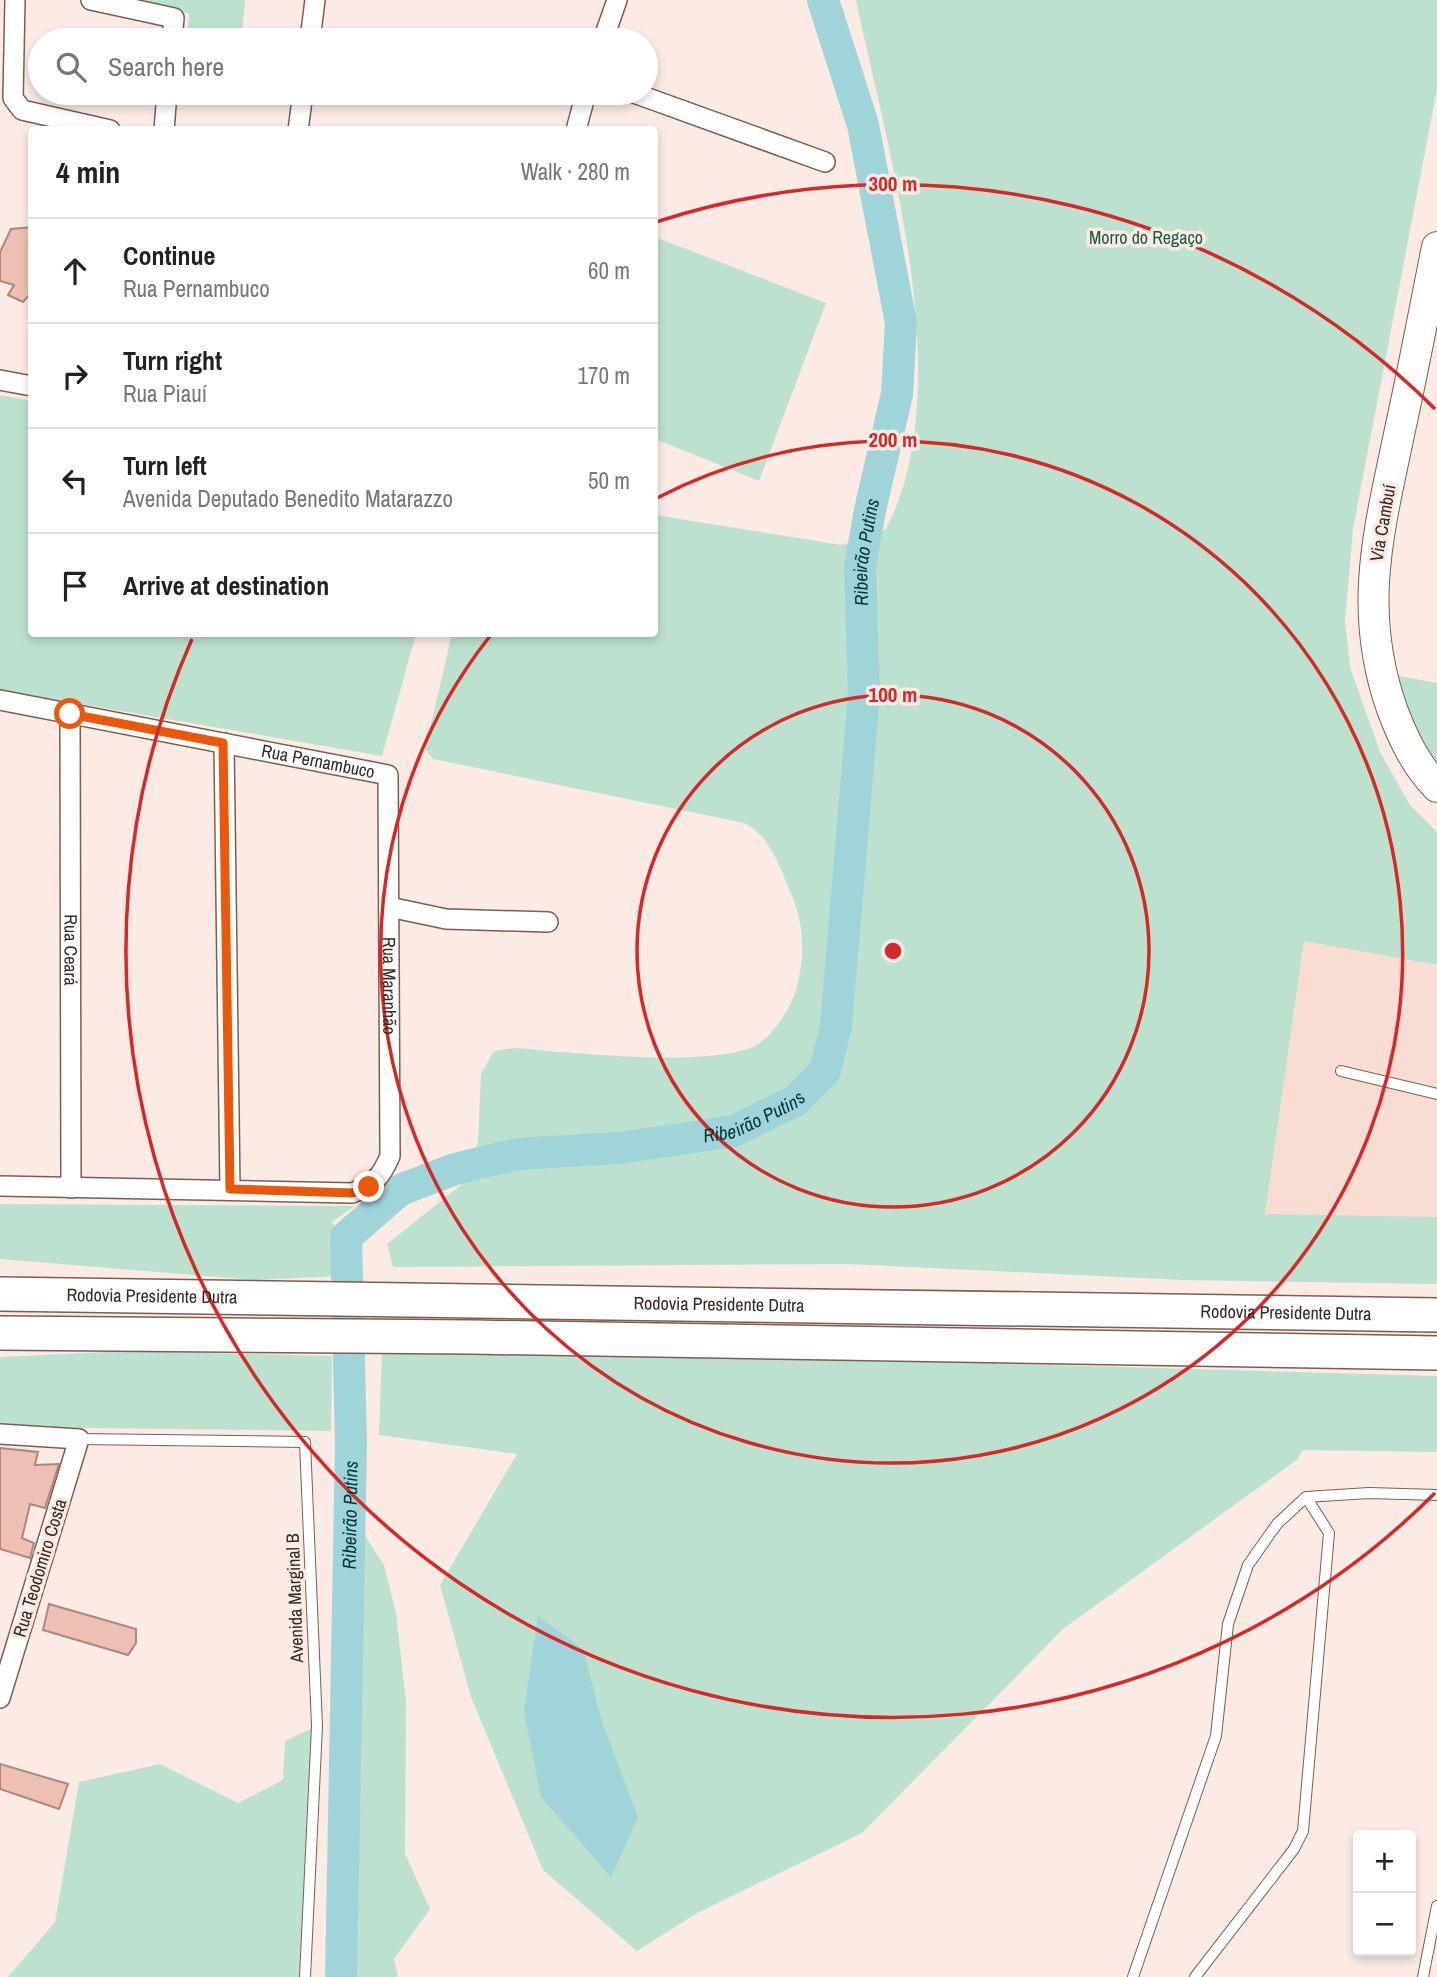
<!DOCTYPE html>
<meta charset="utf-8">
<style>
:root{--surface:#fff;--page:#f6f6f6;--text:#222;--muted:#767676;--line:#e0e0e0}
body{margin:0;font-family:"Archivo Narrow",sans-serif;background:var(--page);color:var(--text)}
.controls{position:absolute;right:21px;bottom:21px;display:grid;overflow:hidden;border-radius:7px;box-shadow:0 4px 10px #0003}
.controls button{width:63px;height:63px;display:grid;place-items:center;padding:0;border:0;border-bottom:2px solid var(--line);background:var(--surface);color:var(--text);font:35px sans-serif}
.stop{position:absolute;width:21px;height:21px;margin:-16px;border:5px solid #ea580c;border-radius:50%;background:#fff}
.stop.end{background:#ea580c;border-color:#fff;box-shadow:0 2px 7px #0008}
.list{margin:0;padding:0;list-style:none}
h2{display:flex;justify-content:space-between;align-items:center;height:91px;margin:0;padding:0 28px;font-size:30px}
h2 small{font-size:23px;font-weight:400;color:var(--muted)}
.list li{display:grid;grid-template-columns:46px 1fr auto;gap:21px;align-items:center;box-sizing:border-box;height:105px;padding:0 28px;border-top:2px solid var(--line)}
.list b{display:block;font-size:26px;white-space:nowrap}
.list p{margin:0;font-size:23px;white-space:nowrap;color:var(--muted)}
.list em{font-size:23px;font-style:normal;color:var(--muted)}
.icon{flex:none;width:38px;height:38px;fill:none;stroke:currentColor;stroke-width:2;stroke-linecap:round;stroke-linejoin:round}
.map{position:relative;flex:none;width:1437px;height:1977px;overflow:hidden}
.search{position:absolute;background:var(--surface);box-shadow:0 4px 10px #0003;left:28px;top:28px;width:630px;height:77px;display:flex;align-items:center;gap:18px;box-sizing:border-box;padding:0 24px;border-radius:38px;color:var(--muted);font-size:26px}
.panel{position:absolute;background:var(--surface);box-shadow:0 4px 10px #0003;left:28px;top:126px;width:630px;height:511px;border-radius:7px}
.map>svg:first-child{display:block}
.built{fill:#faddd2}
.green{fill:#bce2cf}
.water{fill:#9fd4d9}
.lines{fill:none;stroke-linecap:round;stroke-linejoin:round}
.river{stroke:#9fd4d9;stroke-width:32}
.building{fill:#eec0b4;stroke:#ad877d;stroke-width:2}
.lane-casing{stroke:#7e5d4f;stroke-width:12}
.street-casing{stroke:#7e5d4f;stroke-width:22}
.primary-casing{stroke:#7e5d4f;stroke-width:32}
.highway-casing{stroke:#7e5d4f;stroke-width:36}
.lane{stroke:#fff;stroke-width:10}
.street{stroke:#fff;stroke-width:19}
.primary{stroke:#fff;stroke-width:30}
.highway{stroke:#fff;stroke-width:33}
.route{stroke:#ea580c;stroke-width:9}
.ring{fill:none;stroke:#d62828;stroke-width:3.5}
.labels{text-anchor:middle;stroke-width:7;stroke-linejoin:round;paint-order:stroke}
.park-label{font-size:18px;fill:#125e42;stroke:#fbebe4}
.street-label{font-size:18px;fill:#362822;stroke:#fbebe4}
.water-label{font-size:19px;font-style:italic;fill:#003539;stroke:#fbebe4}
.centre{fill:#d62828;stroke:#fbebe4;stroke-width:3.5}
.ring-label{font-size:21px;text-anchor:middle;font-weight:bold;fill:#d62828;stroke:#fbebe4;stroke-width:7;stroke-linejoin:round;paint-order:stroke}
</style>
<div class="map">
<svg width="1437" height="1977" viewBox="0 0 1437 1977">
<rect width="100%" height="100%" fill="#fbebe4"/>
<path class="built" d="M1304,940L1437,965V1217L1265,1215Z"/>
<path class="green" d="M135,0H245L242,34L188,28L189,14Z
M856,0H1437V89L1353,529L1345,621L1350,667L1380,752L1410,805L1437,832V965L1304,941L1265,1214L1437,1217V1284L1182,1280L847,1264L393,1267L387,1244L467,1180L478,1141L481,1074L493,1052C516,1044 536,1051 561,1052C603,1055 729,1067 761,1042C777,1030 790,1008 796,990C805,957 805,928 792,896C781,870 770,835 744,823L433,759L425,749L452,634H654L655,515L842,545L886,529C960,387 887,149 856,0Z
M655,237L826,303L759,481L655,439Z
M0,395L31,401L32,634H416L382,756L0,690Z
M1395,675L1437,683V774L1409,725Z
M0,1204L355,1206L332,1222L340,1234L342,1276L254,1280L0,1259Z
M128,1351L332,1356L331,1431L0,1427V1357Z
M382,1352L771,1357L1437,1376V1452L1302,1450L1298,1459L1063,1629L862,1833L697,1913L637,1951L543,1870L471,1697L440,1585L517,1454L379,1435Z
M349,1511L384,1565L396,1613L406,1702L405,1854L430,1909L394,1959L398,1977H341Z
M317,1726L305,1977H8L55,1922L79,1782L160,1764L238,1803L283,1780L285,1741Z"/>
<path class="water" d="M538,1616L583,1649L603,1725L638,1817L611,1877L541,1797L524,1711Z"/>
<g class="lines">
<path class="river" id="s1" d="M341,1977L351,1444L346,1237L400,1190L455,1169L517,1154L619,1148L734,1131L795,1101L825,1071L836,1026L864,694L860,567L870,510L897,394L901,323L863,125L823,0"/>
</g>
<path class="building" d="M32,227V292L23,302L8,295L14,285L0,281V252L11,229Z
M0,1448L38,1452L35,1465L59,1464L45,1508L30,1504L22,1538L34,1543L30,1558L0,1549Z
M49,1604L136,1629V1643L128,1655L43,1630Z
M0,1764L68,1784L59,1809L0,1789Z"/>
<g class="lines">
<defs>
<path id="lane" d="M1341,1071L1437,1094
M79,1439L305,1442L317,1726L305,1977
M1133,1977L1216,1736L1228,1624L1248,1565L1277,1524L1306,1497L1369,1493L1437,1495
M1195,1977L1294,1849L1303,1831L1329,1533L1306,1497
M1423,1977L1437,1906"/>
<g id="street">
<path d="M15,0L13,98L22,110L110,130"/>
<path d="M91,0L174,18L172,40"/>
<path d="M310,40L315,0"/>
<path d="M603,40L617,0"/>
<path d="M634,93L825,162"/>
<path d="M164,130L167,93"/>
<path d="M298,130L303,93"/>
<path d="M576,130L586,93"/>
<path d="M0,380L32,386"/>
<path id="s2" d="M0,700L388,775L390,1156C381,1177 374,1185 352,1193L0,1186"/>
<path id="s3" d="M70,714L71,1188"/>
<path d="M224,743L230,1189"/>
<path d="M389,907L446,919L548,922"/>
<path d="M0,1434L79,1439L0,1698"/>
</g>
<path id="primary" d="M1437,247C1425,307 1414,366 1401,425C1380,527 1356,607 1392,709C1403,738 1415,764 1437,787"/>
<g id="highway">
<path id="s4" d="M0,1294L1437,1315"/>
<path d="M0,1333L472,1337L1437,1353"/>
</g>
</defs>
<use href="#lane" class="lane-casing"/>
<use href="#street" class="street-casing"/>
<use href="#primary" class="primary-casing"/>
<use href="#highway" class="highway-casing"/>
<use href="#lane" class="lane"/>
<use href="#street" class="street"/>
<use href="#primary" class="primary"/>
<use href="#highway" class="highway"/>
</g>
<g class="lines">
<path class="route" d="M70,714L223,743L230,1189L352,1193L369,1187"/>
</g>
<g class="ring">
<circle cx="893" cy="951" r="256"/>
<path d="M657 498A511 511 0 1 1 490 636"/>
<path d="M1435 1493A767 767 0 0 1 192 639M656 222A767 767 0 0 1 1435 409"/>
</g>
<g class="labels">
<g class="park-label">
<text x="1146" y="244">Morro do Regaço</text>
</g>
<g class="street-label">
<text transform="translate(1383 523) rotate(-80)" y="6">Via Cambuí</text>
<text dy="6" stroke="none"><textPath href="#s2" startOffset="324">Rua Pernambuco</textPath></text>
<text dy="6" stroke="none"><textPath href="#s3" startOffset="236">Rua Ceará</textPath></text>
<text dy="6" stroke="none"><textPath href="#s2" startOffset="606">Rua Maranhão</textPath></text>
<text dy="6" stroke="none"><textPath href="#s4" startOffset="152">Rodovia Presidente Dutra</textPath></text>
<text dy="6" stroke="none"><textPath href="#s4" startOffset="719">Rodovia Presidente Dutra</textPath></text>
<text dy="6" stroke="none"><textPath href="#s4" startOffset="1286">Rodovia Presidente Dutra</textPath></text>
<text transform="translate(40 1568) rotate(-73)" y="6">Rua Teodomiro Costa</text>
<text transform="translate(295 1598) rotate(-92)" y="6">Avenida Marginal B</text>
</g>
<g class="water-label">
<text dy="7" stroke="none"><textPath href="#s1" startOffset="1785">Ribeirão Putins</textPath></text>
<text dy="7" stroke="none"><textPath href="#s1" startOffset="1176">Ribeirão Putins</textPath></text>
<text dy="7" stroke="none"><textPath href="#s1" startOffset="462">Ribeirão Putins</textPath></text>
</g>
</g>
<circle cx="893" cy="951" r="10" class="centre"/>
<g class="ring-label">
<text x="893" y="191">300 m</text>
<text x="893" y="447">200 m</text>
<text x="893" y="702">100 m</text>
</g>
</svg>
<div class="controls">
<button>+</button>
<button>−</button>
</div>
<div class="stop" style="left:70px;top:714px"></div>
<div class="stop end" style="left:369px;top:1187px"></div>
<div class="search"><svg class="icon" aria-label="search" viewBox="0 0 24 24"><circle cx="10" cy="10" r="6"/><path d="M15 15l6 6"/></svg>Search here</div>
<section class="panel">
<h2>4 min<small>Walk · 280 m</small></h2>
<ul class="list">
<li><svg class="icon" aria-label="ahead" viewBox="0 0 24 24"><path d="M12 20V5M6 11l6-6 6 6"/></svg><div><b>Continue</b><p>Rua Pernambuco</p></div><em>60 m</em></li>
<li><svg class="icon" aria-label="right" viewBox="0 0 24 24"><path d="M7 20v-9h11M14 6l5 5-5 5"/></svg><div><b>Turn right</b><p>Rua Piauí</p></div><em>170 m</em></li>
<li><svg class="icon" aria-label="left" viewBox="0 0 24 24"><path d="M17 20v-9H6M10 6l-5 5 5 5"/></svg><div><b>Turn left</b><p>Avenida Deputado Benedito Matarazzo</p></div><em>50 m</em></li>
<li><svg class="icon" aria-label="arrive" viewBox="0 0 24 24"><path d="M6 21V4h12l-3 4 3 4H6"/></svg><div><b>Arrive at destination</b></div></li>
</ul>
</section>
</div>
